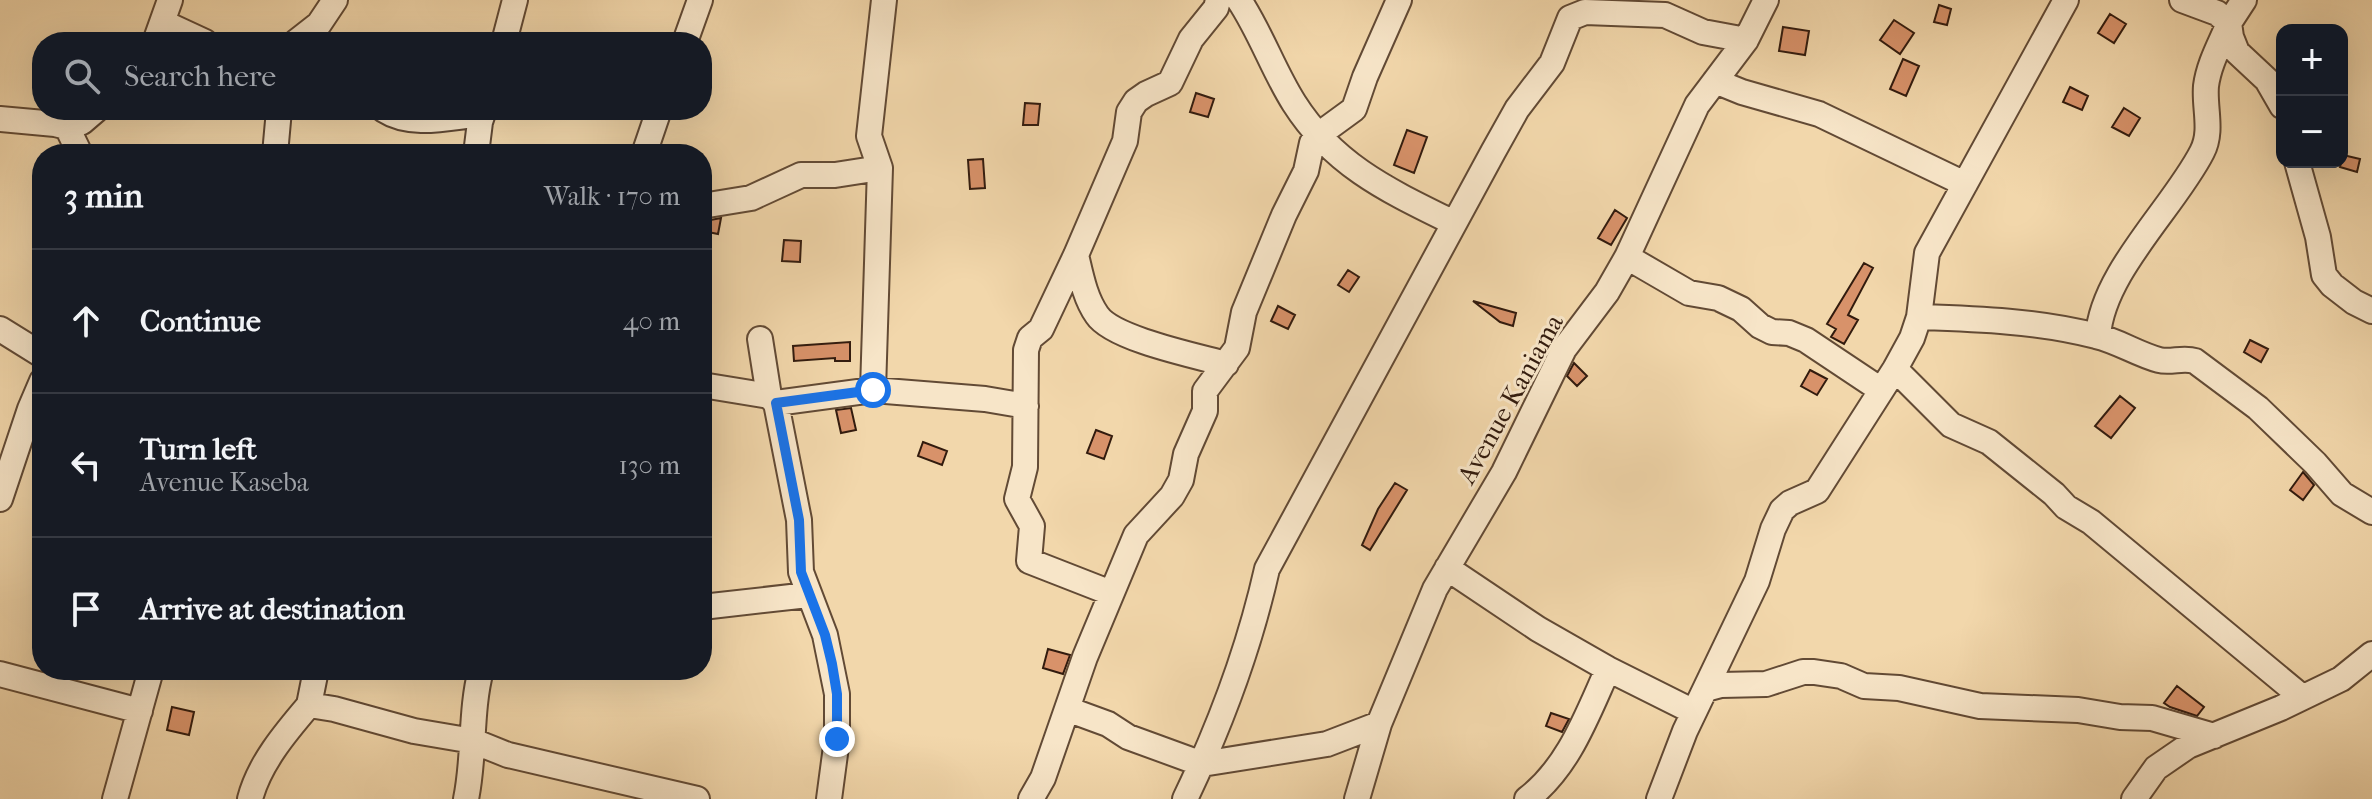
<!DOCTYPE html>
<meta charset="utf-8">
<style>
:root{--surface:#171b24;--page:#242831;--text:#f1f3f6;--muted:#9ea1a6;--line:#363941}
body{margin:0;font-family:"IM FELL French Canon",serif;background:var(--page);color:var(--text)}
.controls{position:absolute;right:24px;top:24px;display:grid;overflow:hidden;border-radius:16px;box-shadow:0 8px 32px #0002}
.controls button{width:72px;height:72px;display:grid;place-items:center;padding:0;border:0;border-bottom:2px solid var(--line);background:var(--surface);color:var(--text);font:40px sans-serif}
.stop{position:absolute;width:24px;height:24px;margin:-18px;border:6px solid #1a73e8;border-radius:50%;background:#fff}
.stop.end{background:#1a73e8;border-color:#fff;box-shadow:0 2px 8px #0008}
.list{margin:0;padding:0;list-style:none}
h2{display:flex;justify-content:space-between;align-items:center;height:104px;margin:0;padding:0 32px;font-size:34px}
h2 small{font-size:26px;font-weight:400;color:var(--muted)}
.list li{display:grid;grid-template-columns:52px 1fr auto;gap:24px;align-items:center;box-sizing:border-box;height:144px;padding:0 32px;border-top:2px solid var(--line)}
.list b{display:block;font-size:30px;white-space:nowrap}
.list p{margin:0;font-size:26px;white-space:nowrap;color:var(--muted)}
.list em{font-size:26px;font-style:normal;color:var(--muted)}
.icon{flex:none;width:44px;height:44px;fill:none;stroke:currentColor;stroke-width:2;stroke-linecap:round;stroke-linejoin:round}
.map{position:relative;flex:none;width:2372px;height:799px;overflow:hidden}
.search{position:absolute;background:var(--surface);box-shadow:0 8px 32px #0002;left:32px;top:32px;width:680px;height:88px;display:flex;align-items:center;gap:20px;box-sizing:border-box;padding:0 28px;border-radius:32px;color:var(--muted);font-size:30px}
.panel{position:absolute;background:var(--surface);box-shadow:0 8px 32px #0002;left:32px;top:144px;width:680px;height:536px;border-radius:32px}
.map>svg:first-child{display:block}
.building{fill:#d8926a;stroke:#321b0e;stroke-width:2}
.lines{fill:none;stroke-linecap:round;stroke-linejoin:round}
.minor-casing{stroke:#624a35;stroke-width:28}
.minor{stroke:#f7e5c8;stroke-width:24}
.route{stroke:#1a73e8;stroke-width:10}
.labels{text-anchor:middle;stroke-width:6;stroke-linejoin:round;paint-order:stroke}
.street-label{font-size:26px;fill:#321b0e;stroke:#f7e5c8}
</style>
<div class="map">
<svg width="2372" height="799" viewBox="0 0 2372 799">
<rect width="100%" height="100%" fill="#f2d7ab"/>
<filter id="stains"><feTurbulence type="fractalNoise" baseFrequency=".0025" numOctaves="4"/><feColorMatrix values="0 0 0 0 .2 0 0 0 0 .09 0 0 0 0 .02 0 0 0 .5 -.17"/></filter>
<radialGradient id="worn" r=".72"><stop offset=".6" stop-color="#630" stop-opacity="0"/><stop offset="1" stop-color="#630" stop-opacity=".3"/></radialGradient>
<path class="building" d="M1939,5L1951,9L1947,25L1934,22Z
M2110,14L2126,24L2114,43L2098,33Z
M1894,20L1914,33L1900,54L1880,40Z
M1783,27L1809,31L1805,55L1779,51Z
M1903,59L1919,66L1906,96L1890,89Z
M2070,87L2088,96L2082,110L2063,102Z
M1196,93L1214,99L1208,117L1190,112Z
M1025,103L1040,104L1038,125H1023Z
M2124,108L2140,118L2129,136L2112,127Z
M1407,130L1427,137L1414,173L1394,165Z
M2343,155L2360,159L2357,172L2340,167Z
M983,159L985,188L970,189L968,160Z
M1615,210L1627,218L1611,245L1598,238Z
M721,218L718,234L703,231L705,221Z
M784,240L801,241L800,262L782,261Z
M1864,263L1873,268L1848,315L1858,320L1844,344L1831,337L1836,329L1827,324Z
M1348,270L1359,277L1349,292L1338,285Z
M1473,301L1516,313L1513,326L1500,322Z
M1278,306L1295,315L1288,329L1271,321Z
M2250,340L2268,349L2261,362L2244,352Z
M850,342V361H835V358L794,361L793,346Z
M1574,363L1587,376L1577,386L1567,376Z
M1810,370L1827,379L1817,395L1801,386Z
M2120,396L2135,408L2111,438L2095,426Z
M851,408L856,430L841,433L836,410Z
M1096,430L1112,436L1104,459L1087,453Z
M923,442L947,451L942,465L918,456Z
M2303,472L2314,485L2303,500L2290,490Z
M1395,483L1407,490L1370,550L1362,545L1378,509Z
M1048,649L1070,655L1063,674L1043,668Z
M2177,686L2204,707L2197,716L2170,707L2164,703Z
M172,707L194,712L189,735L167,730Z
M1551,713L1569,719L1562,732L1546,726Z"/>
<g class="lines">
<defs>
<path id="minor" d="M1239,0C1261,33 1273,70 1294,103C1334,166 1389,191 1454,223
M2244,0L2229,23L2231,37L2237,52L2267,80L2282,106
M164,23L205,42
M155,42L170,0
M296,42L319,24L335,0
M504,42L515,0
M685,42L700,0
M1715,81L1742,92L1819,114L1965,184
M384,110C412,128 450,117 482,114
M0,119L55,124L67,127L80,154
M67,127L82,122L96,110
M275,154L279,110
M476,154L480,122L484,110
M644,154L659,110
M2297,162L2318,237L2324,275L2332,285L2354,302L2372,311
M702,206L751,198L801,175H835L880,168
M1076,255C1081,276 1085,298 1097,315C1113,339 1197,356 1226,364
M1627,257L1689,293L1718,298L1741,309L1760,326L1772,332L1789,333L1806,340L1881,390
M1919,317C1977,319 2039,321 2096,336C2118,341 2137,354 2159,360C2171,363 2183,357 2195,361L2258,408L2315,463L2342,494L2372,512
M0,329L42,355
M2098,336C2102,273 2174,207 2202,152C2213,131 2204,108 2206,86C2209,63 2221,43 2229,23L2217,13L2182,0
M760,339L769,396
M1895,369L1951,425L1989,442L2054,494L2066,507L2091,522L2302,697
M702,385L769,396L776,403L799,520L801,572L825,635L837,694V739L829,799
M873,390L880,168L869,136L884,0
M776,403L873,390L985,399L1026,406
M0,499L30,409L42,381
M1447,568L1538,629L1608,669L1694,712
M1111,593L1029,561L1032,526L1017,499L1025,467L1026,350L1030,338L1041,329L1076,255L1125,141L1129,112L1136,101L1146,94L1170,83L1191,39L1216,8L1218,0
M702,607L808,595
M316,670L309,705L334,709L414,731L473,741L508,755L697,799
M0,674L140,711
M1706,689L1721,685L1766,684L1803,672H1814L1841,676L1864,686L1899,688L1980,706L2078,710L2120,717L2152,718L2214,736
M1067,709L1108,724L1128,737L1202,764L1327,744L1379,724
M115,799L151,670
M250,799C259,764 285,733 309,705
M466,799C475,756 470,711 481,670
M1031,799L1043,778L1085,657L1136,535L1172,496L1181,480L1186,454L1205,411V391L1237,348L1244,312L1284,215L1306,171L1312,143L1317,136L1354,109L1365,77L1399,0
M1185,799C1220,726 1249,649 1267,569L1493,152L1517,109L1552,63L1570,18L1585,12L1665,15L1703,32L1746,40
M1357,799L1379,724L1435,589L1504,472L1564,349L1607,292L1627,257L1697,105L1746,40L1766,0
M1527,799C1569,767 1587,715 1608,669
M1659,799L1685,731L1757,581L1773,529L1782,510L1790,503L1817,491L1895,369L1912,338L1919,317L1927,253L2066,0
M2134,799L2156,768L2188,746L2281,708L2341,679L2372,654"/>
</defs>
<use href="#minor" class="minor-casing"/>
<use href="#minor" class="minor"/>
</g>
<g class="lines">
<path class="route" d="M837,739V694L832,664L825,635L801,572L799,520L776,403L873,390"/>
</g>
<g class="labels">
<g class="street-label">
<text transform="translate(1510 399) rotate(-61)" y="9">Avenue Kaniama</text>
</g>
</g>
<rect width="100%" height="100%" filter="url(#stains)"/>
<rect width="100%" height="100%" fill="url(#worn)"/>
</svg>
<div class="controls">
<button>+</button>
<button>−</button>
</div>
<div class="stop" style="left:873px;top:390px"></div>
<div class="stop end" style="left:837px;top:739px"></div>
<div class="search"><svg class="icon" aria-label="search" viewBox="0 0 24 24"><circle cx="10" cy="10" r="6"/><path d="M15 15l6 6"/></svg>Search here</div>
<section class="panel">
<h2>3 min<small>Walk · 170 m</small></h2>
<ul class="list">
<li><svg class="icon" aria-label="ahead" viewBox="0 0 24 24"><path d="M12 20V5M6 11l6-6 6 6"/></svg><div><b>Continue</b></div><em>40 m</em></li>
<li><svg class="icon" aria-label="left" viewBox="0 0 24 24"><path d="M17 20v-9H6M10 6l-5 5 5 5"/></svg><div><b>Turn left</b><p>Avenue Kaseba</p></div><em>130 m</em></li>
<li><svg class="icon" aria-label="arrive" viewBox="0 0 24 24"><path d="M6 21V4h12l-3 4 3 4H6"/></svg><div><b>Arrive at destination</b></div></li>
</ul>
</section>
</div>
